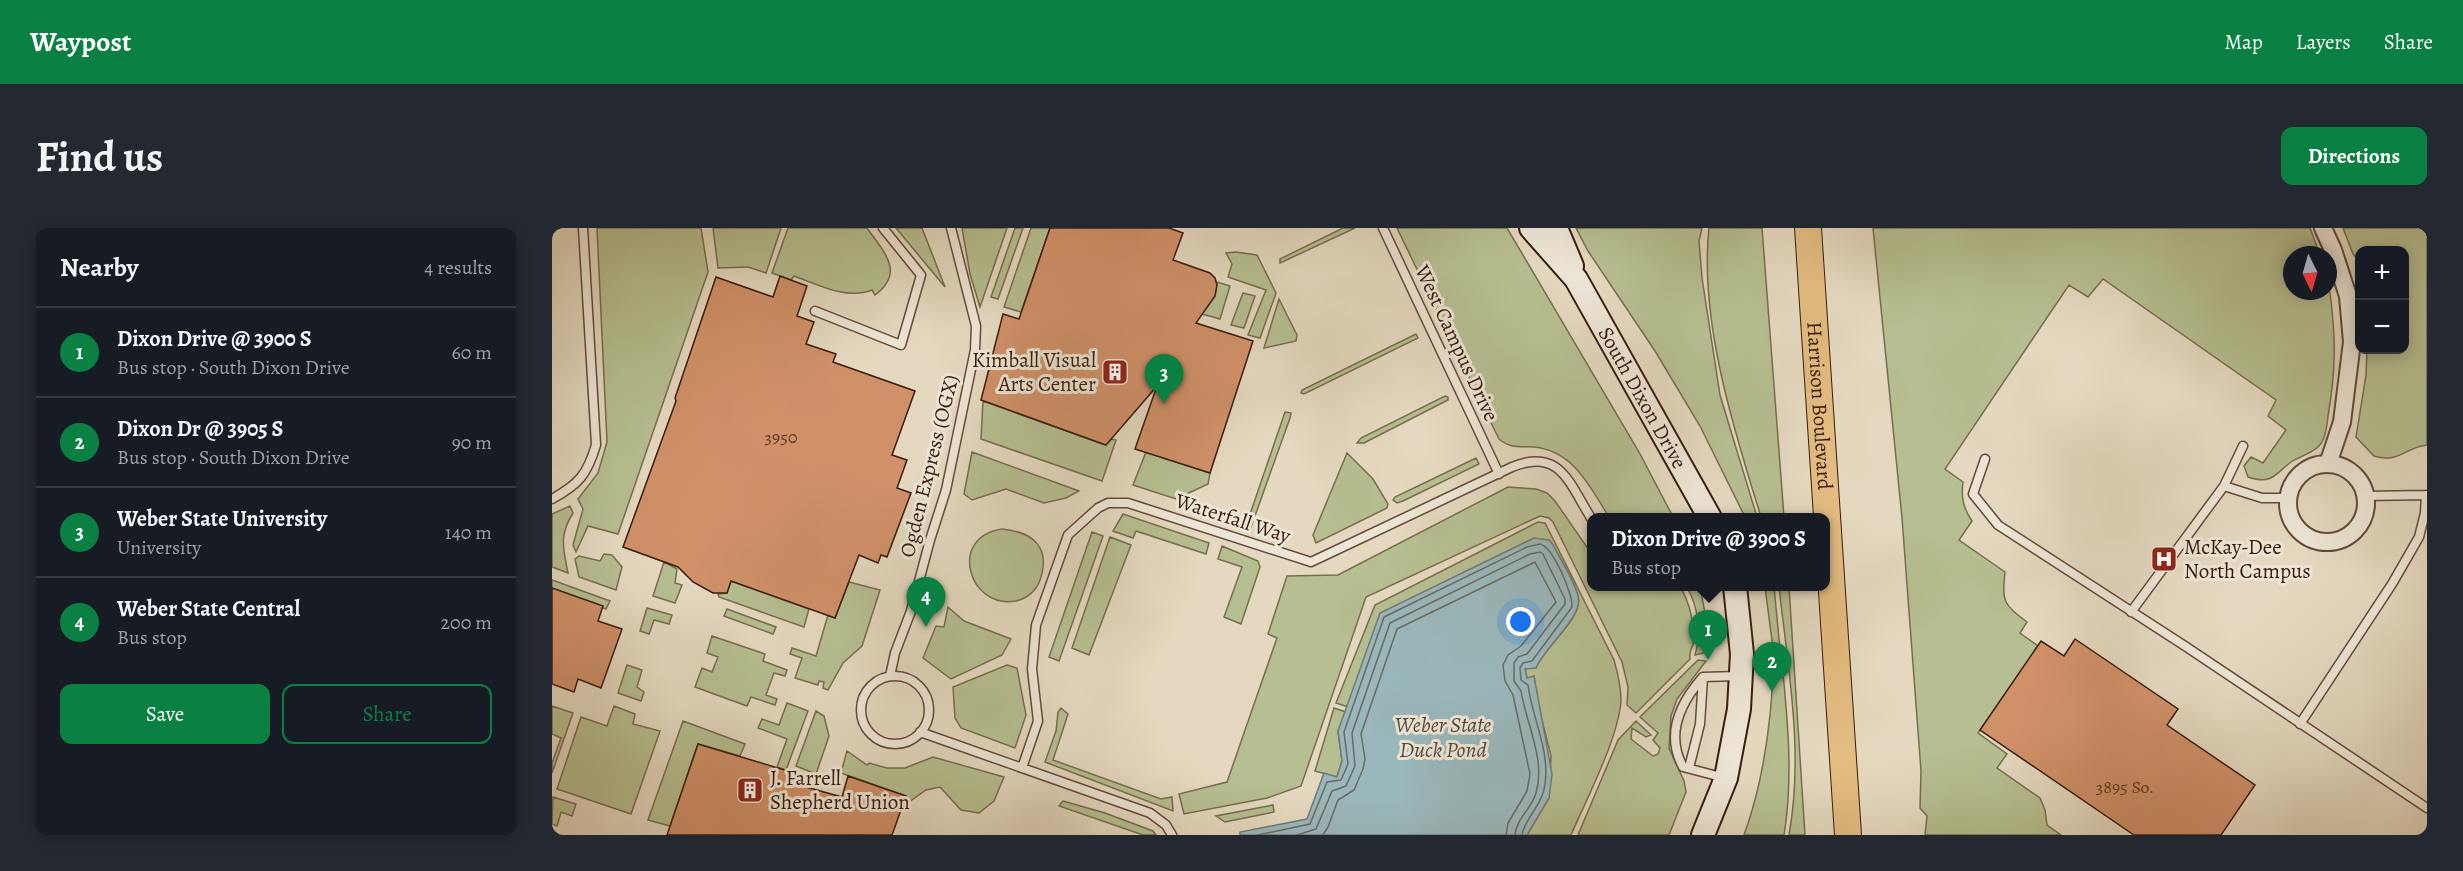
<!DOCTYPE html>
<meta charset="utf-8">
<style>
:root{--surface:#171b24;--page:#242831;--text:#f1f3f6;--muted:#9ea1a6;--line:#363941;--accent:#0b8043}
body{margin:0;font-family:Alegreya,serif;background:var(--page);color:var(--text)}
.controls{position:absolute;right:18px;top:18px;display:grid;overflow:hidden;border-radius:12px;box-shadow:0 3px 15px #0003}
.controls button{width:54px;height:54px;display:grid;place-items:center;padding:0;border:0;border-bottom:2px solid var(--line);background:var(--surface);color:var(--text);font:30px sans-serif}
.compass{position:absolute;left:1731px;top:18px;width:54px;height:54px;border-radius:50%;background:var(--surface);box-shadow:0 3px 15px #0003;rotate:175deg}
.you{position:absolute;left:969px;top:394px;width:21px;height:21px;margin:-15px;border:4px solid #fff;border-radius:50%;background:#1a73e8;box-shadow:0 0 0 9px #1a73e833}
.badge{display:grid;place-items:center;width:39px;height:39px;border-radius:50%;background:var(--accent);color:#fff;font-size:20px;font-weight:700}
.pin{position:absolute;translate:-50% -50px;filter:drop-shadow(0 2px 3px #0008)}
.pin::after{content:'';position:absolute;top:32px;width:21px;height:18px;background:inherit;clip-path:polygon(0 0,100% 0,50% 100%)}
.popup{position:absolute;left:1035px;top:285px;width:243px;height:78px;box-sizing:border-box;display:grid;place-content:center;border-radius:12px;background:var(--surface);filter:drop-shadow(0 2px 4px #0005);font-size:20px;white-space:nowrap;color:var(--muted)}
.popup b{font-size:22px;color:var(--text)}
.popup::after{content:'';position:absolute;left:50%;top:100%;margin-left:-12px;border:12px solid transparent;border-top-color:var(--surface)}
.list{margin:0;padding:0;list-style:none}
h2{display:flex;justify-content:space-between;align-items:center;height:78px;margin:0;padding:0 24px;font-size:26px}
h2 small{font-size:20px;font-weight:400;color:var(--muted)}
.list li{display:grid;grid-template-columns:39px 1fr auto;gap:18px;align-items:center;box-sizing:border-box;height:90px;padding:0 24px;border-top:2px solid var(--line)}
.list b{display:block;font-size:22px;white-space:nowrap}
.list p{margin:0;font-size:20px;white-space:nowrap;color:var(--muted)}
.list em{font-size:20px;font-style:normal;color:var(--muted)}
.actions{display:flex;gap:12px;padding:18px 24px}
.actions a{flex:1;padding:14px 0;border:2px solid var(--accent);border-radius:12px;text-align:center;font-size:21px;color:var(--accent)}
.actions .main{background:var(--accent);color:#fff}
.map{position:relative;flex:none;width:1875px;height:607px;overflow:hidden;border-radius:12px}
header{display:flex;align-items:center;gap:36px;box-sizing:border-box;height:84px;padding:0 30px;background:var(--accent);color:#fff}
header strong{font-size:28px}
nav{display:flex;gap:33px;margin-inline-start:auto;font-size:21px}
.intro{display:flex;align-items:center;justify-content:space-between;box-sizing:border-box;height:144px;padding:0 36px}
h1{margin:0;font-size:42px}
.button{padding:15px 27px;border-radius:12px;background:var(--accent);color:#fff;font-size:21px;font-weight:700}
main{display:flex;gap:36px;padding:0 36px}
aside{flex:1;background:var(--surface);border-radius:12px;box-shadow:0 3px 15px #0003}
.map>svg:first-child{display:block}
.green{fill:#b6bf91;stroke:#776d4e;stroke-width:1.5}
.water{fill:#9ab8bc;stroke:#737975;stroke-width:1.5}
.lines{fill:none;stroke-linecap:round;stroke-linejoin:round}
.shore{stroke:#696a63;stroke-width:1.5}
.building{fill:#d09169;stroke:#381b0a;stroke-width:1.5}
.lane-casing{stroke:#634a38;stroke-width:11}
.street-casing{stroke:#634a38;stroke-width:20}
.secondary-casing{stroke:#381b0a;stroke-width:26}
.primary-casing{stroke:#381b0a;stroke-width:28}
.lane{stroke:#ede6d6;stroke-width:8}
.street{stroke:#ede6d6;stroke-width:16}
.secondary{stroke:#ede6d6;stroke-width:22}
.primary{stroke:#e2bc80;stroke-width:26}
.labels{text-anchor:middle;stroke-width:6;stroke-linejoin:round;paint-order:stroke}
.number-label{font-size:18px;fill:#5e3822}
.street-label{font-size:21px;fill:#381b0a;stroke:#ede6d6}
.poi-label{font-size:21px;fill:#381b0a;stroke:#ede6d6;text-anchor:start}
.water-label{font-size:22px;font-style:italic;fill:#554a3f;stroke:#ede6d6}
</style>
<header>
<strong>Waypost</strong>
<nav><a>Map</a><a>Layers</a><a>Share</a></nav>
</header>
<div class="intro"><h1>Find us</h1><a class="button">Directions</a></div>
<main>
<aside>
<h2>Nearby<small>4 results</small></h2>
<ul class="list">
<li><span class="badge">1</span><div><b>Dixon Drive @ 3900 S</b><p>Bus stop · South Dixon Drive</p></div><em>60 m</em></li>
<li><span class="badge">2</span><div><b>Dixon Dr @ 3905 S</b><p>Bus stop · South Dixon Drive</p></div><em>90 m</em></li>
<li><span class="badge">3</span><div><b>Weber State University</b><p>University</p></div><em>140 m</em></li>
<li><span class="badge">4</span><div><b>Weber State Central</b><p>Bus stop</p></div><em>200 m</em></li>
</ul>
<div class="actions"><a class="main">Save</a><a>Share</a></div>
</aside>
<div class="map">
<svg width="1875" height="607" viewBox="0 0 1875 607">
<rect width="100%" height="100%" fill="#e4d9c0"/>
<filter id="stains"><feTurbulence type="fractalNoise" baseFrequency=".00333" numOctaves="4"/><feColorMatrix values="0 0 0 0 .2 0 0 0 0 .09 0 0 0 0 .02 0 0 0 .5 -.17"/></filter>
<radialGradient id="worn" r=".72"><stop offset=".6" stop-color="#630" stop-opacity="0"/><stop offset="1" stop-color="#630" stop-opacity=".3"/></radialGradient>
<path class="green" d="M45,0H149L156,44L66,306L36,298L24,324L21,317L31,281L26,271L46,245L55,214Z
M161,0H229L214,45L196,39L166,40Z
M236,0H315C331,23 354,44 323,67L320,62C294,72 267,57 242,48L239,52L220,45Z
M344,0H370L393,59Z
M410,0H455L428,79L418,46Z
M463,0H471L446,71L439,69Z
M479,0H498L469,84L452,79Z
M791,0H803L728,35V31Z
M845,0H955L1087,224L1119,285V289H1057C1038,259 1022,223 982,219C969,218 958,221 947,211Z
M1024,0H1150L1147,13L1150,50L1168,167L1205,289H1193L1148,198L1103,123L1036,23Z
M1157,0H1210L1232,289H1209C1182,202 1147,93 1157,0Z
M1321,0H1758L1768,27H1740V63L1776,62L1778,65C1784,110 1784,142 1776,188C1775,197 1774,210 1767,218C1759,226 1748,228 1739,234C1722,247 1720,257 1696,249L1692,238L1699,229L1711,235L1734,202L1716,188L1724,172L1551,51L1536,69L1517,57L1393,241L1411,254C1409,269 1411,280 1420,293L1407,312L1453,344C1450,374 1451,376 1475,394L1468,405L1486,418L1426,505L1455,526L1445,540L1488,570L1493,582L1495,597L1509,607H1373L1375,588L1368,580L1369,543L1350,290Z
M1791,0H1875V217C1854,219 1846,236 1822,228L1804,209L1814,147L1815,122H1852V22H1808L1806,31L1801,26Z
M684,24L705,27L724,65L708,110L696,107L714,62L676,49L680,36L674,25Z
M665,54L678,58L668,91L650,86L663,68Z
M691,65L703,68L692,100L679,97Z
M727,71L745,107L744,113L712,120Z
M864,106L866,110L752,166L749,165L750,162Z
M893,168L896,169V172L812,215H805L809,210Z
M431,173L553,217L559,211L564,212L550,253L429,211Z
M733,184L739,185L738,190L699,299L696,300L694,298Z
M420,224L527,263L514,270L492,275L454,261L420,272L412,266Z
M594,224L658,245L656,256L624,271L581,257Z
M795,225L821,251L836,276L835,280L764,315L761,307Z
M924,230L927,236L851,273L845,275L841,272L843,269Z
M956,259L984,261L995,265L1003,273L1039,325V358L1128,359C1137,372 1144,400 1141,416C1139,423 1137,424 1138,431L1084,485L1075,477L1076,459L1070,434L1001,294L997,290L988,288L814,369L749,558L715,570L632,586L627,566L675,554L725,410L716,406L735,348L786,347Z
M18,278L21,285C7,307 11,320 16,345L0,339V286Z
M571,286L657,315L654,326L584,303L581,310L561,303Z
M986,294L993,295L1062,432C1066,446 1069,458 1069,473C1066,511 1035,570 1019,607H975L997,570L999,528L983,464L982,449L975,450L973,440H984C992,419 1032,389 1026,368C1022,351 1009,333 1001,317L997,312L796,479L784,475L823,377Z
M450,301C482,304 499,320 488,352C484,363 476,370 464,373C417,382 395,309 450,301Z
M540,304L551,308L507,433L497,429Z
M558,309L579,317L537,427L520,420Z
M670,318L706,333L708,339L689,396L672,389L690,339L666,331Z
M52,326L60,327L70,339L64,362L27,349L23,331L27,328L48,333Z
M112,334L125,341L123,355L130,357L123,375L101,368Z
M0,352L58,373L54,381L0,360Z
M179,353L257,381L252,399L167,369L166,366L175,365Z
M297,354L328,362L310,418L291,435L276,462L271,460L272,454L267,453L266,457L243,450L250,430L238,426L240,420L264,428L276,387L283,390Z
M1135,359H1148L1156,400V424L1143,427C1150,404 1146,379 1135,359Z
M1213,359H1222L1228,421L1221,420Z
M1227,359H1237L1253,607H1237C1252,525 1236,440 1227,359Z
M396,379L412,393L459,411L450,427L399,451L371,430L384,398L392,399Z
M95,380L120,387L117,396L102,392L97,406L88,403Z
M175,381L224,399L221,406L172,388Z
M160,408L213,426L211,433L235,442L233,448L222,445L214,467L225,471L223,477L199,469L195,478L143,459L150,440L160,444L166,429L155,425Z
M1229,425C1235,486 1242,546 1232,607H1192C1213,550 1220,488 1222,428Z
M1146,432L1154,433L1125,471L1119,488L1117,520L1132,553L1134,564L1117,607H1026L1066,512L1084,493L1099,507L1094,509L1080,500L1079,511L1101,528L1106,526L1108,520L1101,512L1106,505L1088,489Z
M75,437L90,442L85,459L92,464L89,473L66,465Z
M455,437L465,440L474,487L463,520L409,500L403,490L401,459Z
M235,475L256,483L234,542L225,539L235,511L206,500L210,491L227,497Z
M0,478L21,485L0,545V535L9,510L0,506Z
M62,478L83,486L81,496L108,503L79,586L5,561L29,489L55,498Z
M509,480L516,486L501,532L609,571L620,569L621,583L493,534L504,503L506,484Z
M782,480L794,484L786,503L790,533L785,549L763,543Z
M264,483L272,488L277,508L264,546L244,538Z
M131,493L193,516L188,528L146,516L118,598L96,592Z
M295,523L315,537L317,535L335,540H353L381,529L452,549L442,573L427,585L409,582L388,559L374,562L350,579L354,568L289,545Z
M1,569L24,576L20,588L9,584L5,598L0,596Z
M511,573L553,585L601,603L604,607H591L507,578Z
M721,577L722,584L673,594L664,588Z"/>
<path class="water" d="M982,310L997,312L1001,317C1009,333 1022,351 1026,368C1032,389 992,419 984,440L973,441L975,450L982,448L1000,546L997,570L975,607H688V604L755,591L772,545L785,549L790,533L786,503L828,385Z"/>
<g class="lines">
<path class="shore" d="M706,607L758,596L775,554L789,552L796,536L792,504L832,389L975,319L988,316C1001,319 1021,366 1020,379L980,433L971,435L968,440L969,452L976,457C980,490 998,522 993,556C991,577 972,591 970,607
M745,607L764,601L780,563L794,558L803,538L800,505L838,395L978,326L988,324L991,326L1013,371V376L975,426L966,429L962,435V453L969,463C974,495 994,532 984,565C980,580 964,591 963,607
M771,607L776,599L786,572L802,562L811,541L813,531L809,506L845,401L983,334L1004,374L969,418L956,427L951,437L953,453L961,467L978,546L975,563L956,595L954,607"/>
</g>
<path class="building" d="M498,0H617L631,5L621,32L658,45L663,50L665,57L663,68L644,95L701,113L658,245L583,221L605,158L554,217L429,172L451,86L467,91Z
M228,48L255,58L245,88L262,94L254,116L284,126L281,134L363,163L340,227L355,232L345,260L359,265L335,329L329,327L326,335L307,327L283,390L179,353L175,365H161L141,354L126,339L71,319L124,173L123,170L164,49L221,69Z
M0,360L51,378L46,393L70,401L49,460L26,451L22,464L0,456Z
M1523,411L1626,481L1615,497L1703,557L1669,607H1582L1428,502L1489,413L1512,428Z
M146,516L246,546L243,556L290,569L296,548L354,568L340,607H115Z"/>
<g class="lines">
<defs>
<path id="lane" d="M831,0L947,246
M263,83L349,117L369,47L331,0
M1433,231L1421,266L1446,297L1633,418L1875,580
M1672,258L1710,270H1736
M1813,268L1875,267
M0,271C27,256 35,247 44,217L31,0
M1579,384L1672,258L1691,218
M338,448L343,425L359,383L378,312L394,262L423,122L424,98L399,0
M309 482a34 34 0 1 1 68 0a34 34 0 1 1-68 0Z
M1748,496L1840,356L1867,309L1873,285L1874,267
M368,504L598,585L614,597L620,607
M470,540L486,493L480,441L484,397L516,307L546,280L556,275H576L759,334L960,239C1008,219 1017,255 1039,290
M1137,540L1148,496L1151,450
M1173,550L1131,539C1113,506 1128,475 1151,449L1187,448"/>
<path id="street" d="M1771,0L1781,22L1796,68L1800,114L1790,194L1776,236
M1736 275a39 39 0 1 1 78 0a39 39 0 1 1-78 0Z"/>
<g id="secondary">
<path id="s1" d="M979,0L1024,51L1158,290"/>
<path d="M1004,0L1020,38"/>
<path d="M1151,607L1174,550L1187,481L1190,426L1183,358"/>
</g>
<g id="primary">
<path id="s2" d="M1256,0L1296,607"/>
</g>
</defs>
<use href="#lane" class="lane-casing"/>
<use href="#street" class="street-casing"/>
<use href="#secondary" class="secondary-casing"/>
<use href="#primary" class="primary-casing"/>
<use href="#lane" class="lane"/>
<use href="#street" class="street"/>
<use href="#secondary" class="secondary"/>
<use href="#primary" class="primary"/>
</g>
<defs>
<symbol id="building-square" viewBox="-11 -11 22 22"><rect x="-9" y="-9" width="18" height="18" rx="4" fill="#8f2418" stroke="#ede6d6"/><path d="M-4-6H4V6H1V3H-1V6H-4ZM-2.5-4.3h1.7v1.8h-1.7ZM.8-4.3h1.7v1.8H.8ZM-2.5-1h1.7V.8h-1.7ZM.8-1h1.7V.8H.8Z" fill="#fff"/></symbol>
<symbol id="hospital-square" viewBox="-11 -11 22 22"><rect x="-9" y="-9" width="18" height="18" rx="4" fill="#8f2418" stroke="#ede6d6"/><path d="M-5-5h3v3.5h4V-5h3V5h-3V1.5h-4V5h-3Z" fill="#fff"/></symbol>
</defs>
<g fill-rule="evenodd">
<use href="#building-square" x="548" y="129" width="30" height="30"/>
<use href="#hospital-square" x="1597" y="316" width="30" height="30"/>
<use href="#building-square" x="183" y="547" width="30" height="30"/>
</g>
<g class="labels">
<g class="number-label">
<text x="229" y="215">3950</text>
<text x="1573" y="565">3895 So.</text>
</g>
<g class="street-label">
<text transform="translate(905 115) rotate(65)" y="7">West Campus Drive</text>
<text dy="7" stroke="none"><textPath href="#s1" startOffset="204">South Dixon Drive</textPath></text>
<text dy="7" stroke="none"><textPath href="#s2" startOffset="178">Harrison Boulevard</textPath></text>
<text transform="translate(377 238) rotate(-76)" y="7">Ogden Express (OGX)</text>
<text transform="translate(681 290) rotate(18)" y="7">Waterfall Way</text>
</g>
<g class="poi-label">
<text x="544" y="139" text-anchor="end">Kimball Visual<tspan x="544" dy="24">Arts Center</tspan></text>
<text x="1632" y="326">McKay-Dee<tspan x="1632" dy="24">North Campus</tspan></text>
<text x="218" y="557">J. Farrell<tspan x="218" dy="24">Shepherd Union</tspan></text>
</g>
<g class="water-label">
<text x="891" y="504">Weber State<tspan x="891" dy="25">Duck Pond</tspan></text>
</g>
</g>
<rect width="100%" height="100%" filter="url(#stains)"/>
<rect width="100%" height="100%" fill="url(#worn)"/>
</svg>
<div class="controls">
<button>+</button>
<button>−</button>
</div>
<svg class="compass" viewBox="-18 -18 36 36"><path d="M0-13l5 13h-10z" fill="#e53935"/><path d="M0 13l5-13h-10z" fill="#9ea1a6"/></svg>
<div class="you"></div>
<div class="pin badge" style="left:1156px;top:432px">1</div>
<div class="popup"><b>Dixon Drive @ 3900 S</b>Bus stop</div>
<div class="pin badge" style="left:1220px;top:464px">2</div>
<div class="pin badge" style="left:612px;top:176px">3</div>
<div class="pin badge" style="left:374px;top:399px">4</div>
</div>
</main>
